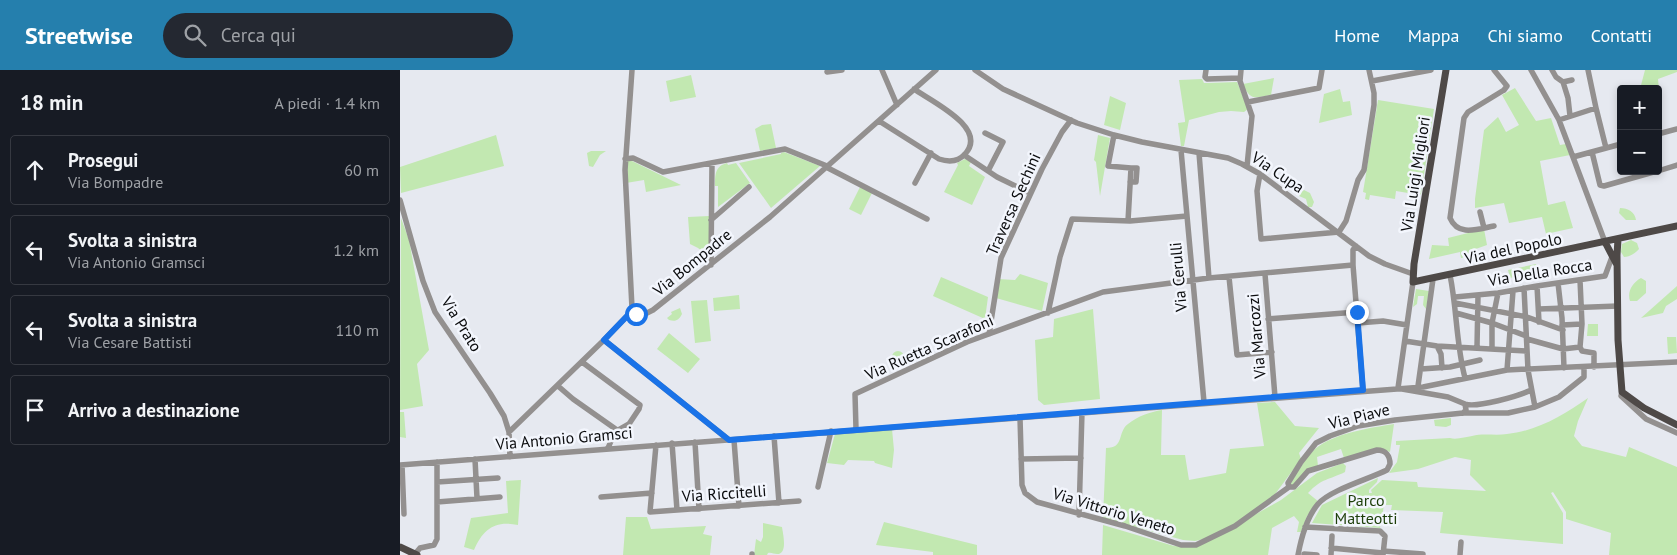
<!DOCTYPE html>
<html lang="it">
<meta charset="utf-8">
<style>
:root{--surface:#171b24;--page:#242831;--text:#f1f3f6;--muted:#9ea1a6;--line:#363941;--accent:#257fad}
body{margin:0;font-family:"PT Sans",sans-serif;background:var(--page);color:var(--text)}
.controls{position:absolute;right:15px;top:15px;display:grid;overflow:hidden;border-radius:5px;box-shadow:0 2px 8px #0003}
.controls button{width:45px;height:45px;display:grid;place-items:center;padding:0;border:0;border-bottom:1px solid var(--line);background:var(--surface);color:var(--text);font:25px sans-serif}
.stop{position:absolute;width:15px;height:15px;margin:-11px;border:4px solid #1a73e8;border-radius:50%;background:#fff}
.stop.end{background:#1a73e8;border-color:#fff;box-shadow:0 1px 5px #0008}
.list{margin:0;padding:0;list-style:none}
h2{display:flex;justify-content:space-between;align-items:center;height:65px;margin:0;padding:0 20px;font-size:21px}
h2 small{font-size:16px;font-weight:400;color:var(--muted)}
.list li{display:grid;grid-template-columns:32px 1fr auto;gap:15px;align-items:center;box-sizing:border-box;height:70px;margin:0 10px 10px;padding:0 10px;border:1px solid var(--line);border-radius:5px}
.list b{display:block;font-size:19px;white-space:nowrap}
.list p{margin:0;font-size:16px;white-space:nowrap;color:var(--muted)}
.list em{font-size:16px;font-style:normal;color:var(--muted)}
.icon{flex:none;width:28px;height:28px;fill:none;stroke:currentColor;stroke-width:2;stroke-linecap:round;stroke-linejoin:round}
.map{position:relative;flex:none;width:1277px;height:485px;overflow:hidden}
header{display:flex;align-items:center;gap:30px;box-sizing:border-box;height:70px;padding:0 25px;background:var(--accent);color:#fff}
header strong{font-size:24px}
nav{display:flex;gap:28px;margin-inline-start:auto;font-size:18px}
.search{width:350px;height:45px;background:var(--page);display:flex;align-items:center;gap:12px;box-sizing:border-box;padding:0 18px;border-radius:28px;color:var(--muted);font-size:19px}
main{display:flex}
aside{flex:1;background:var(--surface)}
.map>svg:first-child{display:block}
.green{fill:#c2e8b1}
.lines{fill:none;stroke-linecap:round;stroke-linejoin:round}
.minor{stroke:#93908f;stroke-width:5.5}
.major{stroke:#4e4947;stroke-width:7}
.route{stroke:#1a73e8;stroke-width:6}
.labels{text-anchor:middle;stroke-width:5;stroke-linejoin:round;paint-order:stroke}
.street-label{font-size:16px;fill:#0b0c0e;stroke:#f3f6fd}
.park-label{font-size:16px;fill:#1d3f09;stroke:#f3f6fd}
</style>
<header>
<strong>Streetwise</strong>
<div class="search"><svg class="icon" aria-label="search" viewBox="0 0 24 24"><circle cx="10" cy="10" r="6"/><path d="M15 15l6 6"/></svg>Cerca qui</div>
<nav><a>Home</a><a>Mappa</a><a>Chi siamo</a><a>Contatti</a></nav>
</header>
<main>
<aside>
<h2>18 min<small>A piedi · 1.4 km</small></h2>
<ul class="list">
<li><svg class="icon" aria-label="ahead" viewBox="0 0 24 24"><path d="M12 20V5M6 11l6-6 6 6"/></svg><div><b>Prosegui</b><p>Via Bompadre</p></div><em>60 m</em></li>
<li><svg class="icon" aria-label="left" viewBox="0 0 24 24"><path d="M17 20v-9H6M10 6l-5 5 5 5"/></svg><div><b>Svolta a sinistra</b><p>Via Antonio Gramsci</p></div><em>1.2 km</em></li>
<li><svg class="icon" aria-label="left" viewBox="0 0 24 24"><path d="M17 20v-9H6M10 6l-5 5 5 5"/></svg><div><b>Svolta a sinistra</b><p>Via Cesare Battisti</p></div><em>110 m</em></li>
<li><svg class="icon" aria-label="arrive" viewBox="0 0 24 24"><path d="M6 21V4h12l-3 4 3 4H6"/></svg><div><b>Arrivo a destinazione</b></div></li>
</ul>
</aside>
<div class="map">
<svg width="1277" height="485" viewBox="0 0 1277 485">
<rect width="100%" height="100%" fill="#e6e9f0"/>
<path class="green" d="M1245,0H1277V2L1258,9L1261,42H1258V19H1240Z
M291,5L296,27L270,32L266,11Z
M874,8L871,25C855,28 850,31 843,14Z
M802,9L804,13H808L837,12L848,39L844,42L831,41L819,42L789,50L784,76H781L778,53L785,52V50L779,10Z
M1115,18L1136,51L1151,48L1160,75L1166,74L1170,85L1140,91L1148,135L1165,131L1173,158L1146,164L1142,147L1109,153L1104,133L1075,138V129L1084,60L1098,47L1106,62L1119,55L1102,25Z
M940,19L943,32L950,31L952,45L919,53L924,24Z
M710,26L726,33L720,60L704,55Z
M978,30L1034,39L1021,124L1020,125L996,121L995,129L970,125L969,130L965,129L966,123L963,122L965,110Z
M371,54L376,78L360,81L355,59L362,55Z
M96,65L104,96L1,123L0,97Z
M698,65L710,68L700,126L696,92L694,90Z
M191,81H206L200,85L193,97L189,96L187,83Z
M384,82L420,96L371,138L339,93L381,84V83Z
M227,86L232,91L281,115L246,122L244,110L226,113Z
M565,89L571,92L569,96L585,107L572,135L544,122L558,95L557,93Z
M327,93L328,95L336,93L350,113L318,137V116H315C315,105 315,96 327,93Z
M460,117L472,123L461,145L449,139Z
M904,120L910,123L914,132L912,137H908L906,129L899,126V123Z
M1220,138C1228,138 1235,142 1236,150H1226L1219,143Z
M309,146L310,188L298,178L290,174L288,147Z
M1,148L9,170L29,280L17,294L23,336L0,340Z
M1084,159L1087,175L1070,181V186L1061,188L1060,182L1029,189L1032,175L1049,176L1048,168Z
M1231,170L1237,173L1239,179C1236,183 1229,187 1224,187L1221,182L1222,174Z
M1136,194L1138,201L1110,208L1108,200Z
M620,204L648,213L642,241L596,228L598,209L615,210Z
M541,207L588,227L585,249L533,226Z
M1241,208L1246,211V223L1237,231H1230C1227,222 1232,213 1241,208Z
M1277,216V229L1266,236L1263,243L1241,248Z
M1016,219L1029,221L1026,239L1023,235L1024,226H1018L1017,234L1013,237Z
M339,225L340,239L314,241L313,228Z
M307,230L311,271L295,273L291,231Z
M280,238L282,244C279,250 276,252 269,250L267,248L272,244L271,242Z
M693,239L700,329L644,335L638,330L635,270L653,267L654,249Z
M1188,254H1198V266H1187Z
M269,263L300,289L288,303L257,279Z
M1267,267H1276L1277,283L1268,284Z
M492 287a6 6 0 1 1 12 0a6 6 0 1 1-12 0Z
M1188,328L1178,351L1174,366L1182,376L1226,387L1229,377L1277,397V485H1209L1211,463L1166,449V442L1153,422L1151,423L1163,443V474L1040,463L1043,442L991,440L992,435H984L980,458L912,453L922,435L978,408L977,412L969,420V423H972L971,420L982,410L1017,412L1018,417L1086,421L1070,405L1071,390L1055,387L1018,399L989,403L997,392L1000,375H996V371L1050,368C1056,370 1066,367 1072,366C1083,363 1096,366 1107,364C1137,361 1164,345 1188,328Z
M875,332L895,356L919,358L899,383L901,389L873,427L833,455L808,468L795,471L783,470L703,448L706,378C725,378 717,362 728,354C738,346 750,342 762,340L761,385H785L789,410L826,403L830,379L864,376L857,333Z
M0,342H4L6,368L0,367Z
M1051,348V355L1046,357L1035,356L1034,350Z
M994,354L990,382L980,378L944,388L941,379L917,387L918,396L892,416L890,414C898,402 905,388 915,379C934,363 970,358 994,354Z
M492,359L494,380L492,398L475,393L474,391L448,390L444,395L427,393L435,364Z
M943,393L946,396L945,402C929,410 922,408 908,423L919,432L907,446L901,462H897L899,452L894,446L872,458L868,485H702L703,455L774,476L790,477L808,471L881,430L917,403Z
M121,410L118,455C95,450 83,459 74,480L64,477L71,448L108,443L106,411Z
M226,447H247L251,459L306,456L303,464L312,466L310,485H223Z
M484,452L577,475V485H533V482L476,475Z
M363,453L382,457C383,464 388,484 377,484C374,484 371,482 368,483L367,485H354L356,469L361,472L363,467Z"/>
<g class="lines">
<path class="minor" d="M482,0L497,35
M575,0L603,19L677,53L714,65L742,72L828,88L842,94L860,104L969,186L985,194L1013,204
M806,0L805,7L807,9L840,8
M841,0L840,11L852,46L847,96
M1094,0L1107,16L1104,20
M1131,0L1159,50
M1152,0L1156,7L1163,12L1172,10
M1188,0L1196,38L1159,50L1205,172
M427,2L442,0
M972,11L1031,0
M1163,12L1168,28L1170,46
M848,32L919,18L922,0
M1196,38L1206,78
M479,51L539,89C548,92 558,92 565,84C589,58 531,31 514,19
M585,63L603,72L588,101
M1258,64L1277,59
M714,65L708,96L731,98
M781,80L804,332
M1192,82L1200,115L1204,116L1257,101
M799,83L809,208
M564,85L597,107L630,123
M1173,87L1221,74
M225,89L233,88L263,102L385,79L427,96
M426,97L527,149
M1258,101L1277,95
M860,104L857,121L861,169L939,162L946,151L958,110L964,100L974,35V23L969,0
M515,113L531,83
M0,130L23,211L35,242L90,323L104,346L109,362L110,387
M1080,142L1084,158
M311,150L349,117
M728,151L731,98H737L736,112H730
M1094,156C1078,159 1058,167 1050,148L1064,48L1068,42L1104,20
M956,176L953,180V195L963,320
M311,195L312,93
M865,204L875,327
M1050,205C1057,239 1056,274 1065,308
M829,207L837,285L872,282
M1180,210L1182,254L1180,277
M1158,213L1162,248L1164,298
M1137,216L1139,252
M1124,218L1128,300L1135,337
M1055,227L1098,223L1137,216L1205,206L1212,187L1215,186
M1055,233L1127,247L1163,260
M1139,239L1218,236
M648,243L660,187L672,149L730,151L787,146
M1056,243L1092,253L1126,266
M229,244H245L253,240L370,147L536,0
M868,249L957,242
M958,253L983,251L1007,255
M1162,255L1182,254
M589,264L601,188L642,99L662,62L671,50
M1127,269L1163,279L1180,277L1182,281L1194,283V297
M204,270L329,370
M1005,271L1037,276L1127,281
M1037,276L1041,284L1042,298
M1077,277L1078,226
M1092,278V253L1098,223
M182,292L240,335L239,339L229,354L215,362L208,378
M1021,299L1050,297L1080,290
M1107,300L1113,221
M158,316L173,329L217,360
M1018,316L1033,209
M998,318L1013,212
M1002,319L1048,327L1065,334L1066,340L1063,343
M1222,322L1221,326L1246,349L1277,363
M1065,334C1077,338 1119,326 1131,320
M620,348L622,415L625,423L637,432L725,456L781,475H796L835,456L889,417H894L908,401L977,380C986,380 990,386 990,394L987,400C969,409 930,420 918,434C907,447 901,469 898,485
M456,359L455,324L567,272L703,222L809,208L953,195
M109,362L204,270L229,244L232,238L225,100L232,0
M374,366L379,433
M334,370L339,436
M295,372L299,439
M272,373L277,440
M256,375L250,442L399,431
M75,389L77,428
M621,389L681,388
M0,395L1023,317L1107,300L1277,292
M2,395L4,444
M37,412L98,408
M418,417L431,361
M889,417L888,413L901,392L916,373L930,366L958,356L995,350L1063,343H1108L1135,337L1159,327L1184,307V297
M201,427L252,423
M37,432L100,427
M679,445L682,342
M905,457L980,461L985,466L983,485
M931,478L983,483
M983,481L1023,484
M15,484L20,478L34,475L37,469V392
M904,484L917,485
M352,485V484
M931,485L932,466
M1060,485L1061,472"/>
<path class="major" d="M1046,0L1014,194L1013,212L1277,156
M1218,169L1217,185L1218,270L1222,322L1244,338L1277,355
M1205,172L1217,195
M0,477L17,485"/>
</g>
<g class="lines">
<path class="route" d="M236,244H229L204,270L329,370L963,320L957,242"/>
</g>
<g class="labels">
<g class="street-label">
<text transform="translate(878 102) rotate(34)" y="6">Via Cupa</text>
<text transform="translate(1015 104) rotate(-81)" y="6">Via Luigi Migliori</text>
<text transform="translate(613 134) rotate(-66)" y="6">Traversa Sechini</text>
<text transform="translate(1113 178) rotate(-12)" y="6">Via del Popolo</text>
<text transform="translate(292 192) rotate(-39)" y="6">Via Bompadre</text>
<text transform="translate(1140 202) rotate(-9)" y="6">Via Della Rocca</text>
<text transform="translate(778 207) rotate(-95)" y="6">Via Cerulli</text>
<text transform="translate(62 254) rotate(58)" y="6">Via Prato</text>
<text transform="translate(856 266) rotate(-95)" y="6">Via Marcozzi</text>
<text transform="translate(529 277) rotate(-24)" y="6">Via Ruetta Scarafoni</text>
<text transform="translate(959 346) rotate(-14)" y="6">Via Piave</text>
<text transform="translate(164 368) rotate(-5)" y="6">Via Antonio Gramsci</text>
<text transform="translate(324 423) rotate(-4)" y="6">Via Riccitelli</text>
<text transform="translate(714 441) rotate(17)" y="6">Via Vittorio Veneto</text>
</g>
<g class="park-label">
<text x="966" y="436">Parco<tspan x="966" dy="18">Matteotti</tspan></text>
</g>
</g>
</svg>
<div class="controls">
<button>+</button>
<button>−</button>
</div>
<div class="stop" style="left:236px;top:244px"></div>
<div class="stop end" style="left:957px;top:242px"></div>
</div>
</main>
